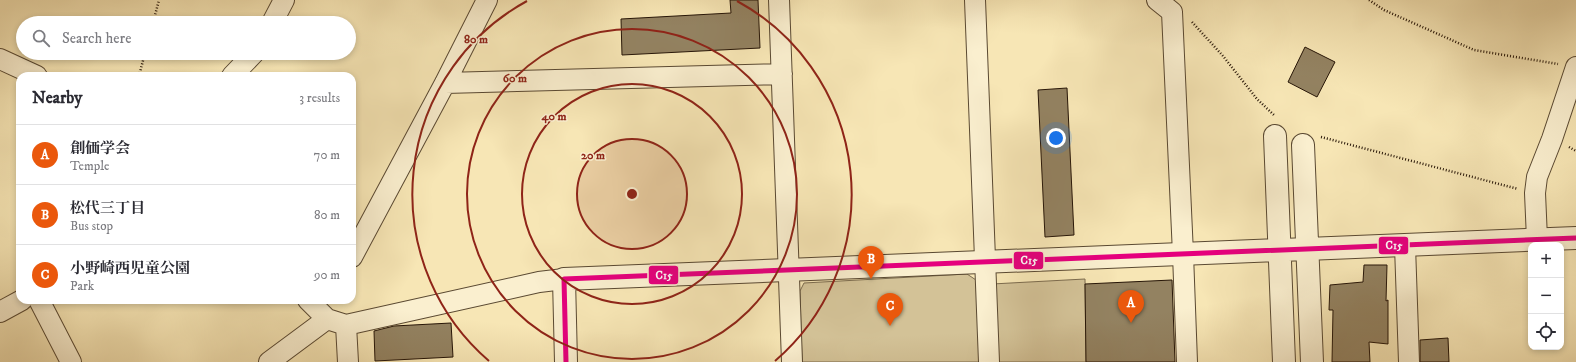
<!DOCTYPE html>
<meta charset="utf-8">
<style>
:root{--surface:#fff;--page:#f2f2f3;--text:#2b2b33;--muted:#7c7c81;--line:#e1e1e2;--accent:#ea580c}
body{margin:0;font-family:"IM FELL DW Pica","Noto Serif JP",serif;background:var(--page);color:var(--text)}
.controls{position:absolute;right:12px;bottom:12px;display:grid;overflow:hidden;border-radius:8px;box-shadow:0 2px 6px #0003}
.controls button{width:36px;height:36px;display:grid;place-items:center;padding:0;border:0;border-bottom:1px solid var(--line);background:var(--surface);color:var(--text);font:20px sans-serif}
.you{position:absolute;left:1056px;top:138px;width:14px;height:14px;margin:-10px;border:3px solid #fff;border-radius:50%;background:#1a73e8;box-shadow:0 0 0 6px #1a73e833}
.badge{display:grid;place-items:center;width:26px;height:26px;border-radius:50%;background:var(--accent);color:#fff;font-size:13px;font-weight:700}
.pin{position:absolute;translate:-50% -33px;filter:drop-shadow(0 1px 2px #0008)}
.pin::after{content:'';position:absolute;top:21px;width:14px;height:12px;background:inherit;clip-path:polygon(0 0,100% 0,50% 100%)}
.list{margin:0;padding:0;list-style:none}
h2{display:flex;justify-content:space-between;align-items:center;height:52px;margin:0;padding:0 16px;font-size:17px}
h2 small{font-size:13px;font-weight:400;color:var(--muted)}
.list li{display:grid;grid-template-columns:26px 1fr auto;gap:12px;align-items:center;box-sizing:border-box;height:60px;padding:0 16px;border-top:1px solid var(--line)}
.list b{display:block;font-size:15px;white-space:nowrap}
.list p{margin:0;font-size:13px;white-space:nowrap;color:var(--muted)}
.list em{font-size:13px;font-style:normal;color:var(--muted)}
.icon{flex:none;width:22px;height:22px;fill:none;stroke:currentColor;stroke-width:2;stroke-linecap:round;stroke-linejoin:round}
.map{position:relative;flex:none;width:1576px;height:362px;overflow:hidden}
.search{position:absolute;background:var(--surface);box-shadow:0 2px 6px #0003;left:16px;top:16px;width:340px;height:44px;display:flex;align-items:center;gap:10px;box-sizing:border-box;padding:0 14px;border-radius:22px;color:var(--muted);font-size:15px}
.panel{position:absolute;background:var(--surface);box-shadow:0 2px 6px #0003;left:16px;top:72px;width:340px;height:232px;border-radius:12px}
.map>svg:first-child{display:block}
.green{fill:#d3c297;stroke:#7c6c4f}
.building{fill:#938261;stroke:#261507}
.lines{fill:none;stroke-linecap:round;stroke-linejoin:round}
.minor-casing{stroke:#5a4932;stroke-width:22}
.tertiary-casing{stroke:#5a4932;stroke-width:24}
.path{stroke:#261507;stroke-width:2.5;stroke-dasharray:1 2;stroke-linecap:butt}
.minor{stroke:#faefcf;stroke-width:20}
.tertiary{stroke:#faefcf;stroke-width:22}
.bus-1-casing{stroke:#faefcf;stroke-width:8}
.bus-1{stroke:#e5007d;stroke-width:5}
.ring{fill:none;stroke:#8f2418;stroke-width:2}
.centre{fill:#8f2418;stroke:#faefcf;stroke-width:2}
.ring-label{font-size:12px;text-anchor:middle;font-weight:bold;fill:#8f2418;stroke:#faefcf;stroke-width:3;stroke-linejoin:round;paint-order:stroke}
.line-badge{stroke:#faefcf;stroke-width:1.5}
.badge-label{font-size:11px;text-anchor:middle;font-weight:bold;fill:#fff}
</style>
<div class="map">
<svg width="1576" height="362" viewBox="0 0 1576 362">
<rect width="100%" height="100%" fill="#f7e6b5"/>
<filter id="stains"><feTurbulence type="fractalNoise" baseFrequency=".005" numOctaves="4"/><feColorMatrix values="0 0 0 0 .2 0 0 0 0 .09 0 0 0 0 .02 0 0 0 .5 -.17"/></filter>
<radialGradient id="worn" r=".72"><stop offset=".6" stop-color="#630" stop-opacity="0"/><stop offset="1" stop-color="#630" stop-opacity=".3"/></radialGradient>
<path class="green" d="M967,274L976,280L980,362H802L800,291L804,283Z
M1085,279L1086,362H995L992,284Z"/>
<path class="building" d="M730,0H758L760,48L622,55L621,19L731,13Z
M1305,47L1335,62L1317,97L1288,82Z
M1067,88L1074,235L1045,237L1038,90Z
M1364,265H1387L1386,301L1388,300V344L1369,342L1370,362H1332L1333,310H1329L1330,285L1363,282Z
M1172,280L1175,362H1086L1085,284Z
M451,323L453,357L375,361L374,331L394,326Z
M1448,338L1449,362H1420V340Z"/>
<g class="lines">
<defs>
<path id="minor" d="M779,0L792,362
M975,0L989,362
M1157,0L1172,12L1183,254L1187,362
M272,23L284,0
M0,59L37,76
M232,76L254,53
M445,83L782,74
M1537,239L1535,193L1537,177L1552,139L1576,67
M1405,246L1409,362
M352,257L445,83L487,0
M39,300L71,362
M308,300L327,319L346,325L539,282L564,279
M0,312L22,300
M346,325L348,362
M269,362L327,319"/>
<path id="tertiary" d="M1275,136L1284,362
M1303,145L1312,362
M566,362L564,279L1576,238"/>
</defs>
<use href="#minor" class="minor-casing"/>
<use href="#tertiary" class="tertiary-casing"/>
<path class="path" d="M1369,0L1384,10L1474,50L1558,64
M1192,22L1223,56L1257,99L1275,116
M153,23L159,0
M139,76L145,53
M1321,137L1518,189
M1569,147L1576,151"/>
<use href="#minor" class="minor"/>
<use href="#tertiary" class="tertiary"/>
<defs>
<path id="bus-1" d="M566,362L564,279L1576,238"/>
</defs>
<use href="#bus-1" class="bus-1-casing"/>
<use href="#bus-1" class="bus-1"/>
</g>
<circle cx="632" cy="194" r="55" fill="#8f2418" fill-opacity=".12"/>
<g class="ring">
<circle cx="632" cy="194" r="55"/>
<circle cx="632" cy="194" r="110"/>
<circle cx="632" cy="194" r="165"/>
<path d="M489 361A220 220 0 0 1 527 1M737 1A220 220 0 0 1 775 361"/>
</g>
<circle cx="632" cy="194" r="6" class="centre"/>
<g class="ring-label">
<text x="476" y="43">80 m</text>
<text x="515" y="82">60 m</text>
<text x="554" y="120">40 m</text>
<text x="593" y="159">20 m</text>
</g>
<g class="line-badge">
<rect x="1378" y="236" width="31" height="19" rx="4" fill="#e5007d"/>
<rect x="1013" y="251" width="31" height="19" rx="4" fill="#e5007d"/>
<rect x="648" y="265" width="31" height="20" rx="4" fill="#e5007d"/>
</g>
<g class="badge-label">
<text x="1394" y="249">C15</text>
<text x="1029" y="264">C15</text>
<text x="664" y="279">C15</text>
</g>
<rect width="100%" height="100%" filter="url(#stains)"/>
<rect width="100%" height="100%" fill="url(#worn)"/>
</svg>
<div class="controls">
<button>+</button>
<button>−</button>
<button><svg class="icon" aria-label="locate" viewBox="0 0 24 24"><circle cx="12" cy="12" r="6"/><path d="M12 2v4M12 18v4M2 12h4M18 12h4"/></svg></button>
</div>
<div class="you"></div>
<div class="pin badge" style="left:1131px;top:323px">A</div>
<div class="pin badge" style="left:871px;top:279px">B</div>
<div class="pin badge" style="left:890px;top:326px">C</div>
<div class="search"><svg class="icon" aria-label="search" viewBox="0 0 24 24"><circle cx="10" cy="10" r="6"/><path d="M15 15l6 6"/></svg>Search here</div>
<section class="panel">
<h2>Nearby<small>3 results</small></h2>
<ul class="list">
<li><span class="badge">A</span><div><b>創価学会</b><p>Temple</p></div><em>70 m</em></li>
<li><span class="badge">B</span><div><b>松代三丁目</b><p>Bus stop</p></div><em>80 m</em></li>
<li><span class="badge">C</span><div><b>小野崎西児童公園</b><p>Park</p></div><em>90 m</em></li>
</ul>
</section>
</div>
